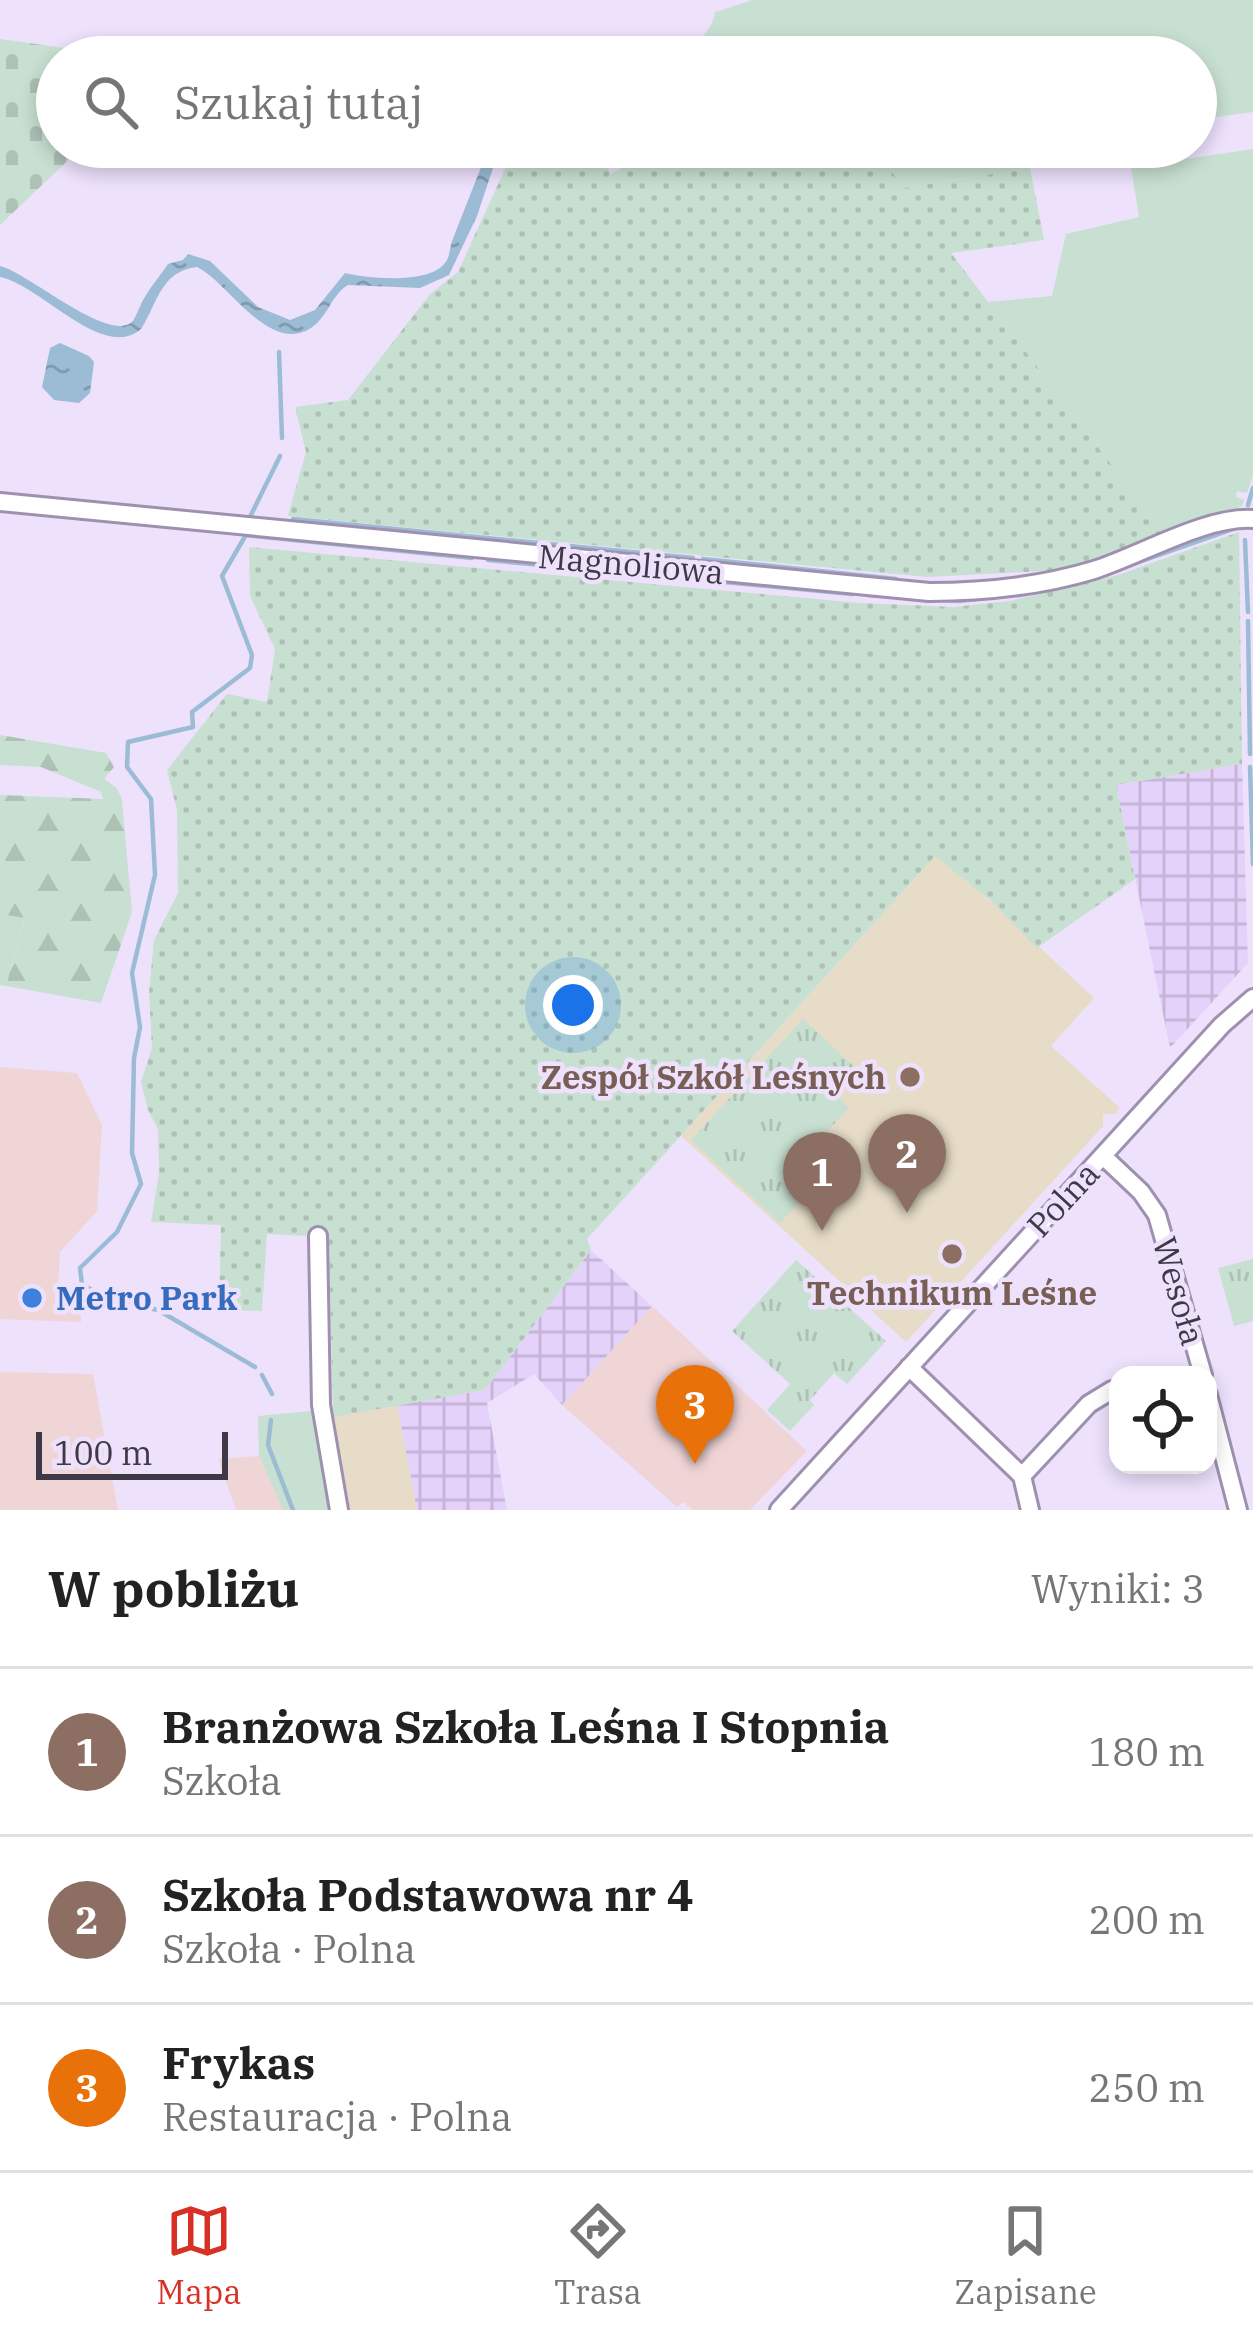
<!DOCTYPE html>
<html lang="pl">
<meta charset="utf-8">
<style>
:root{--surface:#fff;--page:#f6f6f6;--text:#222;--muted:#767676;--line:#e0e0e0;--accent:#d93025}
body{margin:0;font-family:"IBM Plex Serif",serif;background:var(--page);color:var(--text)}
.controls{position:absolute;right:36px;bottom:36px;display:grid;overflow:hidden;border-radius:24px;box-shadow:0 6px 18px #0003}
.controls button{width:108px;height:108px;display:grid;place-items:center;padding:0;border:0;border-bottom:3px solid var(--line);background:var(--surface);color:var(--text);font:60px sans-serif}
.scale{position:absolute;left:36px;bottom:30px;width:192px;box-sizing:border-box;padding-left:12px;border:6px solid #3f3946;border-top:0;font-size:33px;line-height:42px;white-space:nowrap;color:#3f3946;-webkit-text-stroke:9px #ede1fc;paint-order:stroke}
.you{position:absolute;left:573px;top:1005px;width:42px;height:42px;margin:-30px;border:9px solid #fff;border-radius:50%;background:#1a73e8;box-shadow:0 0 0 18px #1a73e833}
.badge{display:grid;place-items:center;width:78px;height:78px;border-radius:50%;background:var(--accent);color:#fff;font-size:39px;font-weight:700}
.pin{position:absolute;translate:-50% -99px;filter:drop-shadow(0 3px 6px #0008)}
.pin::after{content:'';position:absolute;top:63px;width:42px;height:36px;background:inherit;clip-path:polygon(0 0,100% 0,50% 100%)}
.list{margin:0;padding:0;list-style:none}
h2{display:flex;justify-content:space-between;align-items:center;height:156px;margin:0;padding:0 48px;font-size:51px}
h2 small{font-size:39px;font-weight:400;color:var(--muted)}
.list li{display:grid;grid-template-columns:78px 1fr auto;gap:36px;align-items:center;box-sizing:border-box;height:168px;padding:0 48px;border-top:3px solid var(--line)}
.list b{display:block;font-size:45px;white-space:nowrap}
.list p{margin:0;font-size:39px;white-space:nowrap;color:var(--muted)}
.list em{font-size:39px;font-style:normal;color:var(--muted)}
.icon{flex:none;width:66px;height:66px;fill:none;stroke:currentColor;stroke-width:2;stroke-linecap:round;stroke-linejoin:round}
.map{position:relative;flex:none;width:1253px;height:1510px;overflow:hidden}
.search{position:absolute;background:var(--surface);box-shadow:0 6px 18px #0003;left:36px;right:36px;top:36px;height:132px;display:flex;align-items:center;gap:30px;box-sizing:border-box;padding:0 42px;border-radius:66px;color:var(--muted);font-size:45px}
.sheet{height:660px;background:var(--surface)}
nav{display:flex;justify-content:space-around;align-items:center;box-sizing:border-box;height:168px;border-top:3px solid var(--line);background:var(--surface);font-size:33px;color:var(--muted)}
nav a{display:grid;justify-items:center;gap:6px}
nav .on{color:var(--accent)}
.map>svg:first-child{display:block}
.commercial{fill:#f0d5d7}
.industrial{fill:url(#industrial-grid)}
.education{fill:#e6dcc7}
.grass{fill:#c8e0d1}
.forest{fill:url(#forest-firs)}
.cemetery{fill:url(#cemetery-stones)}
.park{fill:url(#park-tufts)}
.garden{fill:url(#garden-dots)}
.water{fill:url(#water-ripples)}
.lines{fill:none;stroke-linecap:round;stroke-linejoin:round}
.stream{stroke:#9bbcd4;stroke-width:4.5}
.minor-casing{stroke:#9f90b0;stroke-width:22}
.minor{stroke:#fff;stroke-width:16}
.education-dot{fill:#8d6e63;stroke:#ede1fc;stroke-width:4.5}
.shop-dot{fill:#3f7fe0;stroke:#ede1fc;stroke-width:4.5}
.labels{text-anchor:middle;stroke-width:9;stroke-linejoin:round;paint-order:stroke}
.street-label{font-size:33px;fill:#3f3946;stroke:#ede1fc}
.education-label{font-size:33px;font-weight:bold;fill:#785e54;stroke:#ede1fc;text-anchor:end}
.shop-label{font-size:33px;font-weight:bold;fill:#366cbe;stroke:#ede1fc;text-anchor:start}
</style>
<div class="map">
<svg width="1253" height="1510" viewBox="0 0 1253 1510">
<defs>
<pattern id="industrial-grid" width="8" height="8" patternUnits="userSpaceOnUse" patternTransform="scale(3)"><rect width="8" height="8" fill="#e5d2fb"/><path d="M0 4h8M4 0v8" fill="none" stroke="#c6b5d8"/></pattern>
<pattern id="forest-firs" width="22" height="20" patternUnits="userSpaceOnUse" patternTransform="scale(3)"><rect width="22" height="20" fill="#c8e0d1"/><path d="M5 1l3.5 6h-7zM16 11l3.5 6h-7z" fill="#adc1b5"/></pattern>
<pattern id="cemetery-stones" width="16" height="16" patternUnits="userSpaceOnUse" patternTransform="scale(3)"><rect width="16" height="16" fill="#c8e0d1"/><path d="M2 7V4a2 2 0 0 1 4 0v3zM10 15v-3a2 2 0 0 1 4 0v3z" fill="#adc1b5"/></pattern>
<pattern id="park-tufts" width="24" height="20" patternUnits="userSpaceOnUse" patternTransform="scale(3)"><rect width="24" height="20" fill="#c8e0d1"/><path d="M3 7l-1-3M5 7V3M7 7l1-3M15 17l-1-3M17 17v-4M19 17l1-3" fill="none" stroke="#adc1b5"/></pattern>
<pattern id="garden-dots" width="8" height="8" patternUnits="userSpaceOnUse" patternTransform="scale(3)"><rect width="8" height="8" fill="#c8e0d1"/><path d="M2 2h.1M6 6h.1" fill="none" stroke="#adc1b5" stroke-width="1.8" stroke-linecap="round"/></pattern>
<pattern id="water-ripples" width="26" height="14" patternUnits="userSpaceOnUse" patternTransform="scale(3)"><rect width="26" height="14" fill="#9bbcd4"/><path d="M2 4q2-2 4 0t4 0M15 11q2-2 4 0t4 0" fill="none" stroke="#809aae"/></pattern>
</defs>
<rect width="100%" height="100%" fill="#ede1fc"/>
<path class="commercial" d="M0,1067L77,1073L102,1125L97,1211L60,1252L58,1288L81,1303V1322L0,1319Z
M652,1306L807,1451L750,1510H693L683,1502L677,1507L562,1405Z
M0,1372L93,1374L118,1510H0Z
M259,1456L283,1510H236L218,1459Z"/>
<path class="industrial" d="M1242,764L1248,963L1170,1048L1116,785Z
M591,1250L652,1306L562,1405L534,1374L487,1403L507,1510H417L397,1405L485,1390Z"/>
<path class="education" d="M936,855L989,900L1094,998L1051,1046L1120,1108L1115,1114H1103V1126L906,1342L681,1136Z
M397,1405L417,1510H350L333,1417Z"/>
<path class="grass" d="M753,0H1253V112L1196,120V57H693C697,38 712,32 715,12Z
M873,147H1118L1119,154L904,188Z
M1253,149V475L1247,493L1237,491L1236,497L1244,500L1242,506L1166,537L988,302L1052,296L1066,234L1139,217L1131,167Z
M0,914L25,917L6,986L0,985Z
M310,1411L317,1419L331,1510H283L259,1456L258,1416Z"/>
<path class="forest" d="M0,735L106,753L114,767L104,779L117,788L122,800L132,912L101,1003L6,986L25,918L0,914V795L103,799L101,792L41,767L0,765Z"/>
<path class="cemetery" d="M0,39L129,57H57V147H82L0,225Z"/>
<path class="park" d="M803,1019L860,1072L837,1096L849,1108L818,1141L838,1160L780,1223L691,1140Z
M1253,1259V1321L1234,1326L1218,1268Z
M796,1260L886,1341L847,1384L834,1373L810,1400L814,1405L790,1431L767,1410L790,1384L732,1331Z"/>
<path class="garden" d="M515,147H594L611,174L659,147H873L904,188L1030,168L1044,240L951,253L1166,537L1062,570L927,577L288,516L306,452L295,407L348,400L430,294L458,272Z
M1239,532L1242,764L1116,785L1135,879L1037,948L990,900L935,856L587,1239L591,1250L485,1390L333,1417L329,1237L267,1234L262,1311L219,1310L221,1225L151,1222L159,1173L158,1129L148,1110L141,1082L152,1048L149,992L154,940L178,893L177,810L167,770L227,694L267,702L275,649L250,596L249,547L860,603L953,607L1010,601L1118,575Z"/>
<path class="water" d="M489,147H500L477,216L449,275L420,288L348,285C331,295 328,317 311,328C269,355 227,281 197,267C160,271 157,305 141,329C103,362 41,285 0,277V266C29,273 110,345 133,321C134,320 141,305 141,304C148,290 159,277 168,264L183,260L188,254L210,261L258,307L290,320L315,310L345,273C366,278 433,286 447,260C450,254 450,247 452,241Z
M60,343L89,356L94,362L90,393L79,403L54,400L42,387L50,348Z"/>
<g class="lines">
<path class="stream" d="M279,352L282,438
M1248,505L1253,488
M249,519L280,456
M293,519L693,558
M247,533L222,576L252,655L250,668L192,712L193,727L128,742L127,767L151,799L155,875L132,973L140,1027L134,1058L132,1153L141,1184L117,1232L80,1268L82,1285L115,1301L158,1310L255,1367
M245,535L472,558
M1245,540L1248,612
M703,559L896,579
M488,560L852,594
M1119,569L1239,527
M868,595L959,601L1021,594
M1248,621L1250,754
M1250,767L1253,864
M262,1375L272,1394
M271,1420L268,1445L293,1510"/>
<defs>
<path id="minor" d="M0,502L929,592C985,592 1041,586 1094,570C1141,555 1206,516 1253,519
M1103,1156L1141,1192L1157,1215L1203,1375
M318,1236L321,1405L339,1510
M909,1367L1022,1476
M1208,1395L1238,1510
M1022,1476L1089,1404L1112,1390
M1022,1476L1030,1510
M779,1510L1222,1025L1253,998"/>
</defs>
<use href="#minor" class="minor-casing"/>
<use href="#minor" class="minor"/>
</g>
<g class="education-dot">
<circle cx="910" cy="1077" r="12"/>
<circle cx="952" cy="1254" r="12"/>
</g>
<circle class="shop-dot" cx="32" cy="1298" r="12"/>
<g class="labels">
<g class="street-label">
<text transform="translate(631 564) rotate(5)" y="12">Magnoliowa</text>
<text transform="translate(1063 1199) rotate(-47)" y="12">Polna</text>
<text transform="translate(1179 1291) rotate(74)" y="12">Wesoła</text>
</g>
<g class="education-label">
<text x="886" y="1089">Zespół Szkół Leśnych</text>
<text x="952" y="1305" text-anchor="middle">Technikum Leśne</text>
</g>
<g class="shop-label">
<text x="56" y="1310">Metro Park</text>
</g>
</g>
</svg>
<div class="controls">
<button><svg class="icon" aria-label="locate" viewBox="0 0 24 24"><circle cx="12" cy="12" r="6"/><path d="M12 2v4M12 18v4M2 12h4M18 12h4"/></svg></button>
</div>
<div class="scale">100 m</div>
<div class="you"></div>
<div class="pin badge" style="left:822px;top:1231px;background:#8d6e63">1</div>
<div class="pin badge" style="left:907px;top:1213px;background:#8d6e63">2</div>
<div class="pin badge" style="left:695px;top:1464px;background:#e8710a">3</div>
<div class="search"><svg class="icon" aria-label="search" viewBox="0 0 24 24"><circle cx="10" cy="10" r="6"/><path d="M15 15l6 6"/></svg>Szukaj tutaj</div>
</div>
<section class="sheet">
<h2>W pobliżu<small>Wyniki: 3</small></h2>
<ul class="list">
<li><span class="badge" style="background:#8d6e63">1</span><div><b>Branżowa Szkoła Leśna I Stopnia</b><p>Szkoła</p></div><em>180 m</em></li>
<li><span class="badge" style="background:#8d6e63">2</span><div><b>Szkoła Podstawowa nr 4</b><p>Szkoła · Polna</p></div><em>200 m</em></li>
<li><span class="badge" style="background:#e8710a">3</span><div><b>Frykas</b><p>Restauracja · Polna</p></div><em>250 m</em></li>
</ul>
</section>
<nav>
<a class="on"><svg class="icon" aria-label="map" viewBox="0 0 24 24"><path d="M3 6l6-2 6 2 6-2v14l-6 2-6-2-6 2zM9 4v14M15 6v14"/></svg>Mapa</a>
<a><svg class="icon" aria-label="directions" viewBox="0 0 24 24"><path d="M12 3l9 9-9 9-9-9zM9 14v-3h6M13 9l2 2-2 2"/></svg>Trasa</a>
<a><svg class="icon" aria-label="saved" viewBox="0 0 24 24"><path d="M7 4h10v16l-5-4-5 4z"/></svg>Zapisane</a>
</nav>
